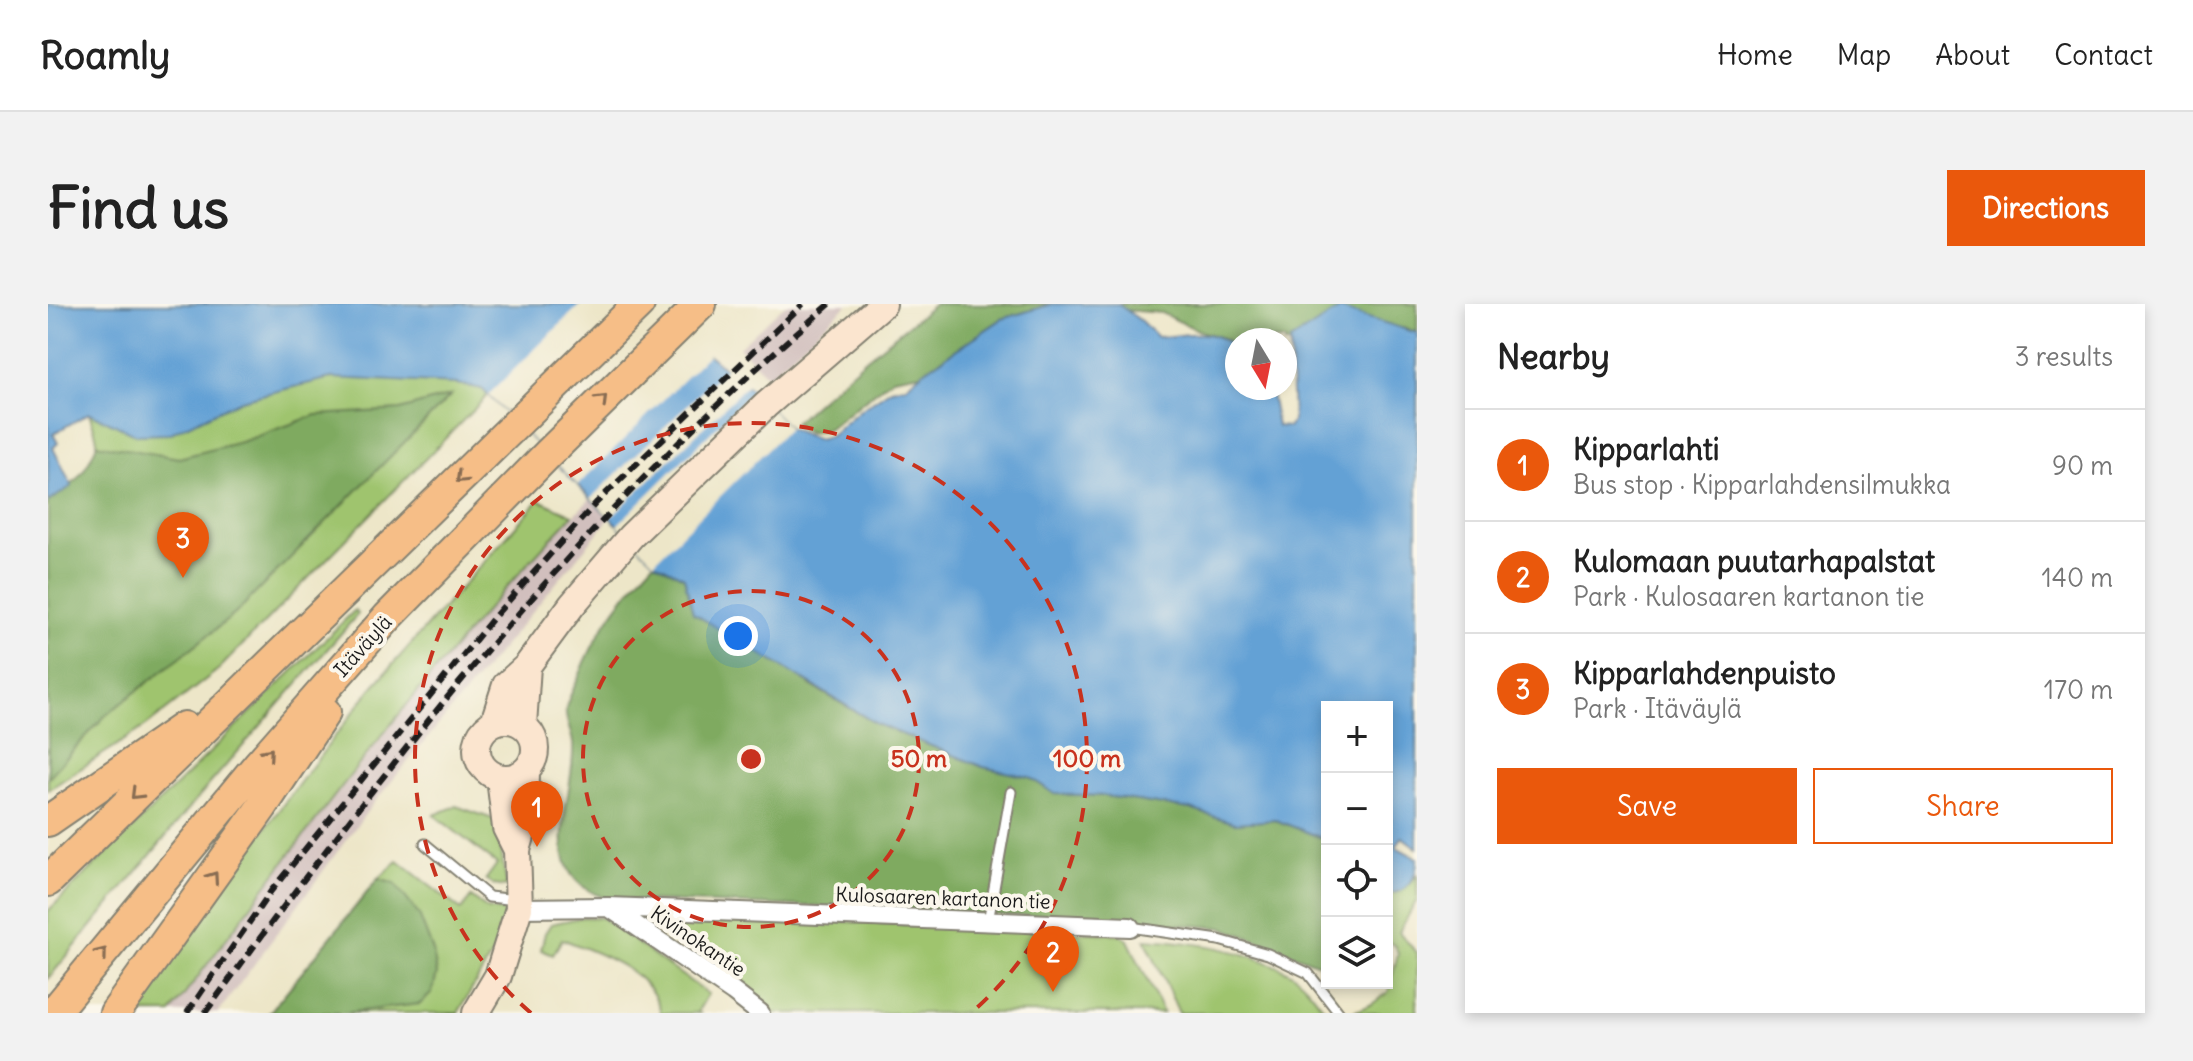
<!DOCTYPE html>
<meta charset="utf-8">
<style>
:root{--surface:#fff;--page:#f2f2f2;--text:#222;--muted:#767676;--line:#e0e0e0;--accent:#ea580c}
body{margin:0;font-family:Delius,sans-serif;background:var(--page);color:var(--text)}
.controls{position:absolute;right:24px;bottom:24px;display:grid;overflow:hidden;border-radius:0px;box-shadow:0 4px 12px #0003}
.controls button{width:72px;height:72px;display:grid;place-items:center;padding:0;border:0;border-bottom:2px solid var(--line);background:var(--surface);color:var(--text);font:40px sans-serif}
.compass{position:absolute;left:1177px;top:24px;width:72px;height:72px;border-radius:50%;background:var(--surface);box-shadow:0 4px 12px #0003;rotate:170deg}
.you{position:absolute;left:690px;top:332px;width:28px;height:28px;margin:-20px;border:6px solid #fff;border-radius:50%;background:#1a73e8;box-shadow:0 0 0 12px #1a73e833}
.badge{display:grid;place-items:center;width:52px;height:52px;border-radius:50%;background:var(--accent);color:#fff;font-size:26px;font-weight:700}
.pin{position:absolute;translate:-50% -66px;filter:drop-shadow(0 2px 4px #0008)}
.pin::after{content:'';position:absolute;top:42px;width:28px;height:24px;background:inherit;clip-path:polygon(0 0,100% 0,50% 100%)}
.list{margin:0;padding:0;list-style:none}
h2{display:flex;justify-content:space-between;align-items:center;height:104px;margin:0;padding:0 32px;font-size:34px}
h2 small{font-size:26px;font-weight:400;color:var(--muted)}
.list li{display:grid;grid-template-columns:52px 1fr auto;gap:24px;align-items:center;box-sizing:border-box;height:112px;padding:0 32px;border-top:2px solid var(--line)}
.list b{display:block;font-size:30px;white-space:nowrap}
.list p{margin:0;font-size:26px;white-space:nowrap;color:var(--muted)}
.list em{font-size:26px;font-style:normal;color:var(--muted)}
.actions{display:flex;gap:16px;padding:24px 32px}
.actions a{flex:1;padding:18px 0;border:2px solid var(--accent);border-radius:0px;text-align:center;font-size:28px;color:var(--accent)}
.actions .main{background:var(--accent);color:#fff}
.icon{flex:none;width:44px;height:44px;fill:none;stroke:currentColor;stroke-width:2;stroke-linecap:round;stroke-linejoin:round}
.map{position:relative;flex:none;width:1369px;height:709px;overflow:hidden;border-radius:0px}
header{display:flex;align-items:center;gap:48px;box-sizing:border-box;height:112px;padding:0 40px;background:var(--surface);border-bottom:2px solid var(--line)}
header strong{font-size:38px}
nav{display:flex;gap:44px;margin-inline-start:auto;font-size:28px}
.intro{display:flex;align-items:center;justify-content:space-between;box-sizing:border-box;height:192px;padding:0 48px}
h1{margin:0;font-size:56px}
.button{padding:20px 36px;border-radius:0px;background:var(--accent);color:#fff;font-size:28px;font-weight:700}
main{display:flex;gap:48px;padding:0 48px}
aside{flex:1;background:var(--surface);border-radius:0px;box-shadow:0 4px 12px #0003}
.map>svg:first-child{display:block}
.industrial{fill:#d1bfbd}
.green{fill:#9fc46e;stroke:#5e7045;stroke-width:2}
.forest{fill:#7faa61;stroke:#4e633e;stroke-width:2}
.water{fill:#63a1d5;stroke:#405e78;stroke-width:2}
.pier{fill:#ede6c8}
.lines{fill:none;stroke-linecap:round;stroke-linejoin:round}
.service-casing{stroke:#848172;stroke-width:13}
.minor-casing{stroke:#848172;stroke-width:22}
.secondary-casing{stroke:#848172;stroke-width:30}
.trunk-casing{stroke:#848172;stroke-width:34}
.service{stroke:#fff;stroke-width:9}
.minor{stroke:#fff;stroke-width:18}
.secondary{stroke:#fbe5cf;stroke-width:26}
.trunk{stroke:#f6be87;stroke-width:30}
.rail{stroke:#1c1c1c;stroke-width:6;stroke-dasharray:12 6;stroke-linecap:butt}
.oneway{stroke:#896d52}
.ring{fill:none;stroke:#c8321e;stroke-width:4;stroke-dasharray:14 10}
.labels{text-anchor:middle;stroke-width:8;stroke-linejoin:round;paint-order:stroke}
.street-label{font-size:20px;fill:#1c1c1c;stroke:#fbf7ec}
.centre{fill:#c8321e;stroke:#fbf7ec;stroke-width:4}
.ring-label{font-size:24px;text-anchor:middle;font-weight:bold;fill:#c8321e;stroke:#fbf7ec;stroke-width:8;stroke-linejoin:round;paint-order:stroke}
</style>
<header>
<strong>Roamly</strong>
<nav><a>Home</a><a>Map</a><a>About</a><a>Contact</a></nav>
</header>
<div class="intro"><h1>Find us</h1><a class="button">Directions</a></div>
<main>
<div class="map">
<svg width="1369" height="709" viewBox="0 0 1369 709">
<rect width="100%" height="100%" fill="#fbf7ec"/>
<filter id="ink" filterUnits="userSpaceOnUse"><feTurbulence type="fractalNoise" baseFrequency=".0125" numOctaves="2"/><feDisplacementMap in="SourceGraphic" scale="16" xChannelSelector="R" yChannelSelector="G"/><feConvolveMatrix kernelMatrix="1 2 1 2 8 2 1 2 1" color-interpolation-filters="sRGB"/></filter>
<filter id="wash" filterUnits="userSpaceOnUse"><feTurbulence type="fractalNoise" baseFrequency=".006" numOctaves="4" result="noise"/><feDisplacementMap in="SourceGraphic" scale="32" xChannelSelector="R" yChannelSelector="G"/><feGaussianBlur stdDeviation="1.8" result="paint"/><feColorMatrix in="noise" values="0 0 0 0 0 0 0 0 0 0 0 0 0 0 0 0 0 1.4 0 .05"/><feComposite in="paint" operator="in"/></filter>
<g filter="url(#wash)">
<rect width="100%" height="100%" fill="#ede6c8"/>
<path class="industrial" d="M738,0H800L720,73L691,43Z
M543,194L562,214L324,501L170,709H123L224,573L378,378L468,271Z"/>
<path class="green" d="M114,44L409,80L435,85L440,91L171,365L98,422L0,486V304L20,245L12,190C27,180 48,160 49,140C50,131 43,117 41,108Z
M491,196L525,211C378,365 250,538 123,709H84L187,564L323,385Z
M307,306L310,310L153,490L0,675V607Z
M408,502L448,516L459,583L446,581L438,575L449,560L386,511Z
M350,557L413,606L423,593L439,605L458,608L446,647L410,709H296L347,580L330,575Z
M1369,571V596L1351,628L1369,649V709H1303L1324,700L1340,688L1350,650L1347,642L1339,637V590C1353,589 1360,582 1369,571Z
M586,608L1071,630L1080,636L1115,709H723L683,676Z
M535,613L554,614L660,690L650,707L652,709H613C604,666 549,649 514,635L505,651L493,646L497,629L503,620Z
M1097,635C1145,638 1197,645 1241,668C1257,677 1268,694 1279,709H1131Z"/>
<path class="forest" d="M887,0H1004L954,15L873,69L845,74L780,125C766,130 757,130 746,119L819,54Z
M1070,0H1369V29L1358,24L1237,40V36H1189V45L1178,35L1152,27L1113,9L1075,6Z
M403,91L187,310L57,412L0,474V198C27,180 37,170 49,140L131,154L196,137L268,111L352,106Z
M606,258L636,273L762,381L829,420L935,463L981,473L1007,490L1057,492L1142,505L1187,519L1228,516L1279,536V663L1176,624L1072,616L823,604L565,596C481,575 528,498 525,440C524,428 516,415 518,404C520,395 526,384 530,375C549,326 571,297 606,258Z
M330,575L347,580L371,611L385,647L389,670L384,689L372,700L296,709H221Z"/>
<path class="water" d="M0,0H597L705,87L741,124L770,136L782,132L811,107L843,85L858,82L873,69L954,15L1004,0H1070L1093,17L1109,33C1141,32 1162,21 1189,45V84H1222L1229,122L1241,123L1245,116L1242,37L1292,5L1369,29V544L1354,533L1348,543L1369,554C1369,573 1361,589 1339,590V524L1343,515L1339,513V403H1279V536L1228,516L1187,519L1142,505L1057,492L1007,490L981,473L935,463L829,420L645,309L636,273L606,258L434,85L409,80L283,74L193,96L121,130L89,131L41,109L5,130L10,139L5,144L24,182L0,198Z"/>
<path class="pier" d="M533,0H603L663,48L530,181L440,91Z
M680,62L701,79L562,214L543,194Z
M705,87L741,124L606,258L569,221Z"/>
</g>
<g filter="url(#ink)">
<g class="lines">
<defs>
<path id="service" d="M377,540L441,593L469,596
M940,618L963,488
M1082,623L1171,636L1220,650L1260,669L1291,709"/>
<path id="minor" d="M561,603L685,688L712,709
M471,604L561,603L1082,623"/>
<path id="secondary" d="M429 445a29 29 0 1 1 58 0a29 29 0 1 1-58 0Z
M446,418L458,381L479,362L524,301L583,232L718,101L835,0
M475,421L479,362
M452,474L458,524L469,546
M428,709L450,672L471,604L469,546L477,519L478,467"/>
<path id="trunk" d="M0,517L136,423
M0,577L591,0
M5,709L209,462L340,313L499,151L653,0
M67,709L214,503L277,408"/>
</defs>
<use href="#service" class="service-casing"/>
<use href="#minor" class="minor-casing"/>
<use href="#secondary" class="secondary-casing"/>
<use href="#trunk" class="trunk-casing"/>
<use href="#service" class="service"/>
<use href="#minor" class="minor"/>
<use href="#secondary" class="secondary"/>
<use href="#trunk" class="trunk"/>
<path class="rail" d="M139,709L223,587L446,313L548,199L755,0
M157,709C345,451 537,207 782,0"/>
</g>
<defs><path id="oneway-chevron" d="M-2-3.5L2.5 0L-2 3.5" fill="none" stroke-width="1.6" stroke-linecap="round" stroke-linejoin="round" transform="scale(2)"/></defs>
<g class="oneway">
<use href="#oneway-chevron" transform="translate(554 96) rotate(-45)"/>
<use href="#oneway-chevron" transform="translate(413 174) rotate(136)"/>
<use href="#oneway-chevron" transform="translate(220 449) rotate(-49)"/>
<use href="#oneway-chevron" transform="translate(88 490) rotate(135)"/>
<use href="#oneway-chevron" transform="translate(165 573) rotate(-55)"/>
<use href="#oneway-chevron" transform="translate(54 649) rotate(-51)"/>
</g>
</g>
<g class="ring">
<circle cx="703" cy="455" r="168"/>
<path d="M483 709A336 336 0 1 1 923 709"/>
</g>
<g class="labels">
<g class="street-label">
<text transform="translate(315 342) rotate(-48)" y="7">Itäväylä</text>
<text transform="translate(895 594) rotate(2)" y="7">Kulosaaren kartanon tie</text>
<text transform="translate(650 637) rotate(34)" y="7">Kivinokantie</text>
</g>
</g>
<circle cx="703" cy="455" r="12" class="centre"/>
<g class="ring-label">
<text x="871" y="463">50 m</text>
<text x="1039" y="463">100 m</text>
</g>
</svg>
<div class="controls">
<button>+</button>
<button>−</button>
<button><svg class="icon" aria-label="locate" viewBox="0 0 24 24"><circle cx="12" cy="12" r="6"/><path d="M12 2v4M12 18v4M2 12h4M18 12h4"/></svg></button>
<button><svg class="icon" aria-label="layers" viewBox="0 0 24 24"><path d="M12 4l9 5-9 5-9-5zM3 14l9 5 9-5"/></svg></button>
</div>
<svg class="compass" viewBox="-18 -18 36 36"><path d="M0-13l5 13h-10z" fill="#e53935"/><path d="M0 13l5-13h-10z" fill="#767676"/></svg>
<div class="you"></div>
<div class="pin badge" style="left:489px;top:543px">1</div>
<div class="pin badge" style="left:1005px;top:688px">2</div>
<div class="pin badge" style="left:135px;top:274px">3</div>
</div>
<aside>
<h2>Nearby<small>3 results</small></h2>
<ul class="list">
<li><span class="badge">1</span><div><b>Kipparlahti</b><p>Bus stop · Kipparlahdensilmukka</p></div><em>90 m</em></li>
<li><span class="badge">2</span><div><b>Kulomaan puutarhapalstat</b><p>Park · Kulosaaren kartanon tie</p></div><em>140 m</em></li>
<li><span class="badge">3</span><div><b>Kipparlahdenpuisto</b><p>Park · Itäväylä</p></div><em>170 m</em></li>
</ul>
<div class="actions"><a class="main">Save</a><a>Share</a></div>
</aside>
</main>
